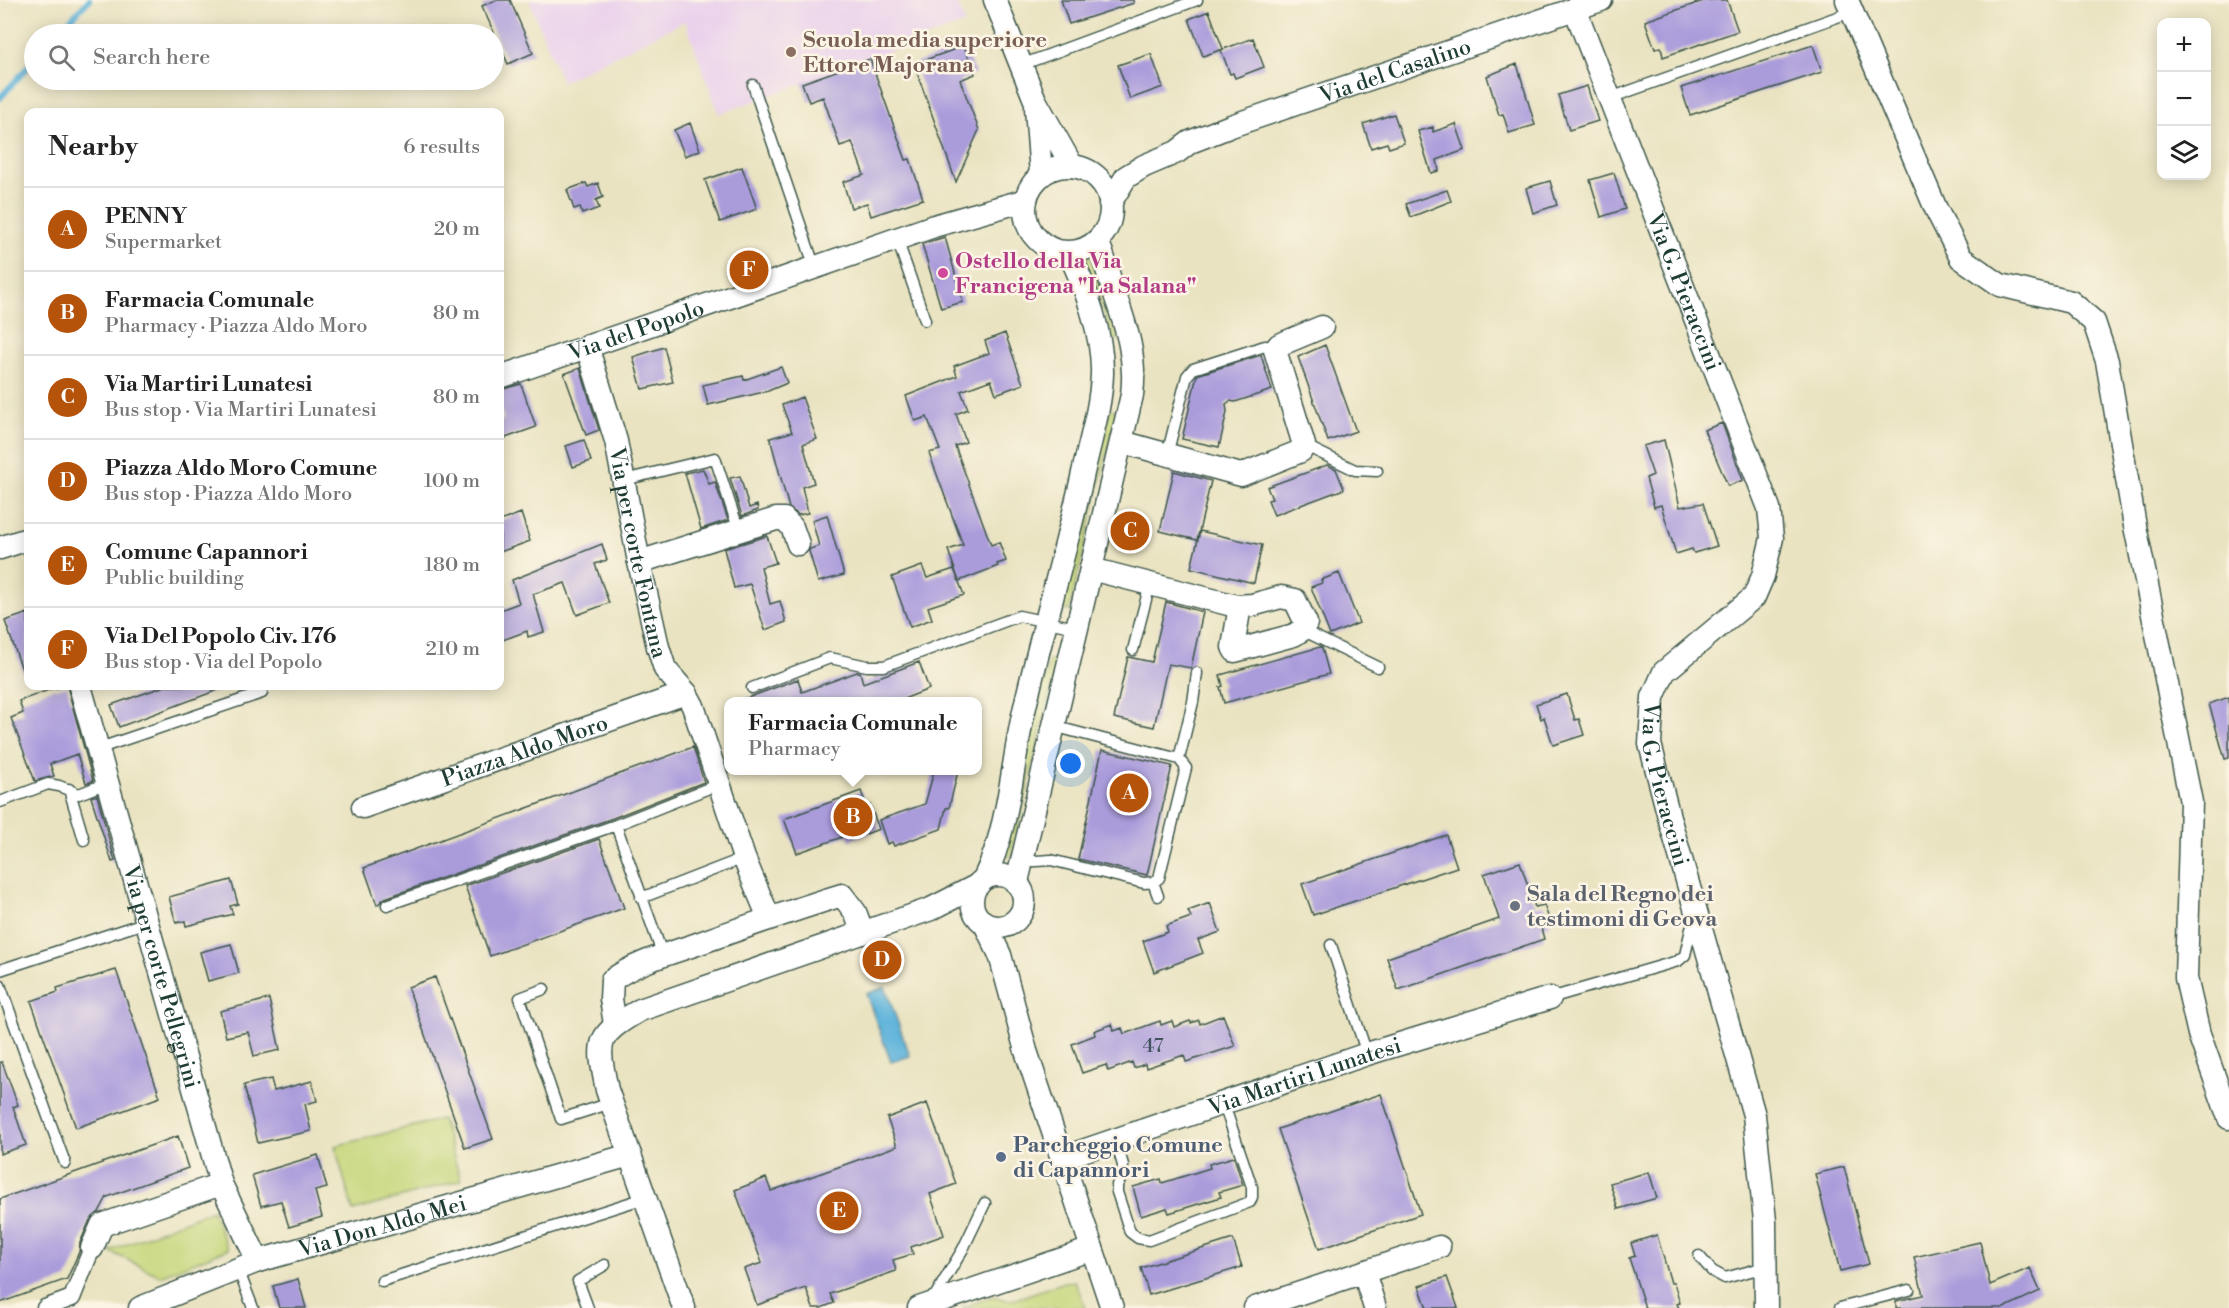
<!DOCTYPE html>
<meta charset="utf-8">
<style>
:root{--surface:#fff;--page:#f6f6f6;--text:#222;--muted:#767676;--line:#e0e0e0;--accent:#b45309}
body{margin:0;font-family:"Libre Bodoni",serif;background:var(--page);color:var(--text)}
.controls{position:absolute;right:18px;top:18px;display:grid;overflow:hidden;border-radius:12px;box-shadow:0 3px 15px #0003}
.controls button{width:54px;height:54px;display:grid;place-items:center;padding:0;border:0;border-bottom:2px solid var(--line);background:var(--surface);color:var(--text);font:30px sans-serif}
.you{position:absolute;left:1071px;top:764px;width:21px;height:21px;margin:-15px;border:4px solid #fff;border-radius:50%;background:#1a73e8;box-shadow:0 0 0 9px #1a73e833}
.badge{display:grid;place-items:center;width:39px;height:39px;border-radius:50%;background:var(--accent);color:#fff;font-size:20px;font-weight:700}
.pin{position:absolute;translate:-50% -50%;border:3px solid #fff;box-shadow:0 2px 6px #0006}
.popup{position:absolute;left:724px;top:697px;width:258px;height:78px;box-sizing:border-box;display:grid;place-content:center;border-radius:12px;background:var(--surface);filter:drop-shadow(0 2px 4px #0005);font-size:20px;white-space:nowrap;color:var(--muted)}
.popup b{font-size:22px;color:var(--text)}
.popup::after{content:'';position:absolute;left:50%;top:100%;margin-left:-12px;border:12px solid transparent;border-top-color:var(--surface)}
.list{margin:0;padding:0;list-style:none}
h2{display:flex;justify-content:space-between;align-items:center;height:78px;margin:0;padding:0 24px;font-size:26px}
h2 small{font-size:20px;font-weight:400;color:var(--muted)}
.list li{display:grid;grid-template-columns:39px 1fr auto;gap:18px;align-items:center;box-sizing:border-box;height:84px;padding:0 24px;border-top:2px solid var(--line)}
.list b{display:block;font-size:22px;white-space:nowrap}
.list p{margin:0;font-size:20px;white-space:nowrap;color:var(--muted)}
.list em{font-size:20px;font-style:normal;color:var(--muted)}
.icon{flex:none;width:33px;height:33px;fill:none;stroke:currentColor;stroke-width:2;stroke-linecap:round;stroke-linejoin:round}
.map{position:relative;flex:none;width:2229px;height:1308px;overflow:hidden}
.search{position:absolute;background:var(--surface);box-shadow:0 3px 15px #0003;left:24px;top:24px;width:480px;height:66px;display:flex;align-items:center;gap:15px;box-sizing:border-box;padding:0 21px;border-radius:33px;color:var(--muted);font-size:22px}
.panel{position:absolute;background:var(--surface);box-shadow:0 3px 15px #0003;left:24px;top:108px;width:480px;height:582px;border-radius:12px}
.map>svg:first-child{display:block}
.built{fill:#ead1ec}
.green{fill:#c4d578;stroke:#728956;stroke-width:1.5}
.water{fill:#5db3da;stroke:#3e7887;stroke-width:1.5}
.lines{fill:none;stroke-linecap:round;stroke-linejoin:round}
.stream{stroke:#5db3da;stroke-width:6}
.building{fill:#aa9bdb}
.service-casing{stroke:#3d5649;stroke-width:13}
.pedestrian-casing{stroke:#3d5649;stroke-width:19}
.minor-casing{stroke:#3d5649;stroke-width:25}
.service{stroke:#fff;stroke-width:10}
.pedestrian{stroke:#fff;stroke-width:16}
.minor{stroke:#fff;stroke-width:22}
.education-dot{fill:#8d6e63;stroke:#fcf5e5;stroke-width:2}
.hotel-dot{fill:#d1479c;stroke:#fcf5e5;stroke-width:2}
.worship-dot{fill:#6b7280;stroke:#fcf5e5;stroke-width:2}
.service-dot{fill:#5c6f8a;stroke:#fcf5e5;stroke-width:2}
.labels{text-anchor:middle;stroke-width:5;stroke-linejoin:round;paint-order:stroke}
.number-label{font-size:20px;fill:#42545e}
.education-label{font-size:22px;font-weight:bold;fill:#785e54;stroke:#fcf5e5;text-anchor:start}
.street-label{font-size:22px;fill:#1f3d34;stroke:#fcf5e5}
.hotel-label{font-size:22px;font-weight:bold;fill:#b23c85;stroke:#fcf5e5;text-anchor:start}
.worship-label{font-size:22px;font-weight:bold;fill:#5b616d;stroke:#fcf5e5;text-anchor:start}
.service-label{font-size:22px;font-weight:bold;fill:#4e5e75;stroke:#fcf5e5;text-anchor:start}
</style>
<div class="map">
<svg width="2229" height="1308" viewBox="0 0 2229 1308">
<rect width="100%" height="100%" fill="#fcf5e5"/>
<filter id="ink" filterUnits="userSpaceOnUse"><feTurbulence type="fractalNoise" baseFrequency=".0167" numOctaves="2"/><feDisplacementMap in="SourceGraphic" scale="12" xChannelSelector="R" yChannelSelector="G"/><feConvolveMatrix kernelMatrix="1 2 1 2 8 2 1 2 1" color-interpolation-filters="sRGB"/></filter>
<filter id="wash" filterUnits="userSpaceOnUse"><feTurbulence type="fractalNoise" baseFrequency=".008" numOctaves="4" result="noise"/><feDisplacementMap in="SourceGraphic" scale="24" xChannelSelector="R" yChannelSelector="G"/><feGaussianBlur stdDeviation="1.35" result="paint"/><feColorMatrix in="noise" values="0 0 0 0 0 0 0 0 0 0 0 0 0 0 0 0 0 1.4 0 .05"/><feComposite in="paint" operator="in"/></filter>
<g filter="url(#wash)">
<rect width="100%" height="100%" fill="#e9e3c1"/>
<path class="built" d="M529,0H956L965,23L719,114L685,21L562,82Z"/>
<path class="green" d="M1089,254L1119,339L1113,341L1083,256Z
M1110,409L1117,411L1069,611L1061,609Z
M1049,660L1057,662L1011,857L1003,855Z
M442,1119L461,1180L353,1211L335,1146Z
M212,1210L228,1249L160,1276L109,1251Z
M1075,1281L1086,1308H962L993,1296L1006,1300L1016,1299L1064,1282Z"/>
<path class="water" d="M885,987L910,1056L891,1062L866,994Z"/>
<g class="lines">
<path class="stream" d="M57,34L89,0
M0,98L34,60"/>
</g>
<g id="blocks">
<path class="building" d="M496,0H510L533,53L508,64L482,6Z
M1061,0H1133L1134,3L1069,24Z
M1706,0H1727L1738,31L1663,57L1661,47L1655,49L1645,21Z
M1209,11L1223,49L1203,56L1189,19Z
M1253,38L1264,67L1235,78L1233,73L1230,74L1221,50Z
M1813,45L1822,72L1690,115L1681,88Z
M964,46L975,74L960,80L979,130L956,182L914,64Z
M1151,54L1163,87L1130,99L1118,65Z
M870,59L906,160L910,159L923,199L871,216L867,203L851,208L843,182L864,175L852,142L840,146L823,97L809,102L802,83Z
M1517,64L1535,125L1509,133L1503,114L1499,115L1487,76Z
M1587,86L1598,121L1569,130L1558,95Z
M1394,114L1404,143L1389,148L1387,143L1371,148L1363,124Z
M690,123L700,150L685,156L674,130Z
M1456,124L1465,150L1437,160L1439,171L1431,173L1418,131L1433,127V132Z
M742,167L757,209L720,222L705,180Z
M1614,173L1625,209L1601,217L1590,180Z
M1550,181L1557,205L1533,213L1526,188Z
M586,183L588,187L598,183L603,197L596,200L599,208L582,214L580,207L574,209L567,190Z
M1447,190L1451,201L1411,217L1406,204Z
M945,237L963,302L941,308L922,244Z
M1005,333L1023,384L996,394L991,380L961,391L968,409L956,414L966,442L955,446L991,545L999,542L1006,561L997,564L998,566L959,581L948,550L963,545L929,453L940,450L927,417L915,421L906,396L957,376L954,366L989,353L985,341Z
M1325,345L1356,431L1328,441L1298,357Z
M664,347L673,382L642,389L633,357Z
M1261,355L1272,390L1235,402L1230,401L1226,404L1227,412L1219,447L1182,439L1197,375Z
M781,367L787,383L768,391L708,405L703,385L743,376L744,380Z
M580,368L599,430L586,435L564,374Z
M521,384L536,427L500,440V421L504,420L500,405V390Z
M802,397L817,439L803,444L814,483L802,487L808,513L799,515L789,508L770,438L792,432L782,405Z
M1722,423L1743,480L1728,486L1704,430Z
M584,440L591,461L573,467L566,446Z
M1664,440L1680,507L1703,503L1717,546L1694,553L1692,549L1676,554L1661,505L1654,507L1646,478L1653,475L1643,446Z
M1327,465L1336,469L1344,489L1274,515L1268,500L1272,499L1267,487Z
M703,469L709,484L715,482L728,520L701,529L685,473Z
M1174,471L1211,481L1197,540L1160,531Z
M740,476L749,508L757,505L758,510L742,516L730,478Z
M521,513L530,541L500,552V521Z
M827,515L844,575L818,582L809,551L810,549L819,546L812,520Z
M1200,531L1262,545L1254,583L1191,568Z
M767,536L776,563L761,567L770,604L780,601L786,622L765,630L750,584L734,588L724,549Z
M602,544L607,560L595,564L609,603L577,615L565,583L533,594L544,632L528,637L527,631L500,641V610L519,603L512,580Z
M922,566L927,578L954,569L964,595L928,607L932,619L910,627L892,577Z
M1339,573L1359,623L1330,635L1311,587L1322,583L1321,580Z
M1166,602L1203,612L1191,668L1168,664L1154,727L1114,718L1128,657L1152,662Z
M28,613V680L26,681L5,621Z
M1320,647L1322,648L1329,674L1224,703L1220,687L1223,686L1220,675Z
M919,662L929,689L896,702H742V700L798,679L802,692L857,672H860L863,683Z
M67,686L93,781L86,783L77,754L50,764L54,776L35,781L11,718L23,713L19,701L54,688L55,689Z
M165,686H225L226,687L119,727L111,705Z
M1567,694L1575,720L1579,719L1584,735L1553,745L1544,717L1541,719L1536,704Z
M2229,697V758L2225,759L2209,704Z
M693,747L704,782L613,818L385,898L377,905L364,868Z
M1102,750L1172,766L1147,875L1078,859Z
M934,771H958L949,808H946L941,829L894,846L892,842L887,844L879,820L925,804Z
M861,791L867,807L870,805L879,829L850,840L848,835L797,853L784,819Z
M97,795L115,861L112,862L91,797Z
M1446,835L1457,867L1313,915L1302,884Z
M599,839L624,908L490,956L465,886Z
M1520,862L1535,907L1544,905L1551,924L1541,928L1544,939L1398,990L1387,958L1499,919L1484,874Z
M231,880L238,904L230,906L233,914L186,926L185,921L176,923L169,897Z
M1210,903L1220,932L1198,940L1203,953L1154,972L1143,941L1168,932L1166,926L1191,917L1188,911Z
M231,944L239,973L208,981L200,952Z
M116,970L160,1097L76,1128L31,1001L58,992L57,988Z
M435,977L493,1139L465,1148L408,987Z
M269,999L280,1050L254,1056L248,1032L226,1037L220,1011Z
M1223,1015L1235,1046L1186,1062L1184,1055L1146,1068L1145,1064L1134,1068L1132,1062L1108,1071L1106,1065L1082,1073L1072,1044L1095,1035L1094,1031L1112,1024L1114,1031L1122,1028L1124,1034L1160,1021L1161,1025L1172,1021L1174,1027L1190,1021L1191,1023L1199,1020L1200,1024Z
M0,1062H2L18,1105L13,1107L26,1145L0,1154Z
M271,1079L274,1091L312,1081L317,1101L305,1104L311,1131L258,1143L244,1085Z
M1381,1094L1421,1214L1319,1249L1278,1129Z
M927,1103L956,1184L930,1194L944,1235L911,1247L913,1254L893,1260L896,1271L830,1294L834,1303L821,1308H813L806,1288L757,1305L744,1269L762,1263L735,1190L766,1178L771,1191L897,1146L887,1118Z
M178,1136L188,1168L107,1197L99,1212L90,1220L80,1243L79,1252L67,1279L0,1303V1199Z
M318,1155L327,1188L315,1191L322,1217L289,1227L281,1201L261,1206L252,1175Z
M1234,1157L1243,1185L1219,1192L1221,1197L1169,1213L1167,1208L1141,1216L1133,1187L1161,1179L1162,1183L1210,1168L1209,1164Z
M1844,1167L1869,1264L1840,1271L1815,1174Z
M1649,1172L1657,1198L1618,1209L1610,1183Z
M1657,1235L1671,1283H1674L1680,1303L1677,1304L1679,1308H1645L1634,1273L1629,1258L1635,1256L1631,1243Z
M1233,1239L1242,1267L1149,1295L1141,1268Z
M1980,1242L1990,1285L2030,1268L2040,1291L2004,1308H1896V1301L1923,1295L1914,1257Z
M1447,1277L1458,1308H1427L1419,1286Z
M298,1279L306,1308H279L273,1286Z"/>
</g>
</g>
<g filter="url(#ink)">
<use href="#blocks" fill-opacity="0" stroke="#3d5649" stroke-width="1.5"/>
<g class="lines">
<defs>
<path id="service" d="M1021,65L1197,0
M753,85L815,268
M1610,98L1851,12
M897,239L925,320
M1304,445L1355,470L1377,471
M1167,455L1187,376L1193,369L1265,346L1277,348
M624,480L715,458L739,531
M1302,630L1378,667
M1133,650L1150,584
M752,688L830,658L867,666H884L1019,616L1076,628
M97,749L262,693
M1179,759L1193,702L1197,673
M69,789L84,840
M0,802L48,784L59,786L79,794L107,783
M616,825L663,956
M1022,862L1051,860L1144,883L1154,882L1159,878L1186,768L1179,759L1053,726
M1153,882L1158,896
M641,898L744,858
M387,905L616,825L719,784
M1331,945L1367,1054
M0,970L147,922
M0,985L65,1163
M544,989L520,998L561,1119L611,1103
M1550,998L1678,961L1685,955L1691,929L1699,925
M1115,1139L1123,1165L1122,1176L1117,1185V1192L1130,1232L1138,1238L1149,1240L1250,1202L1252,1197V1187L1223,1102
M1699,1256L1712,1271L1725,1278L1765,1267
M238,1269L253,1308
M382,1281L645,1198
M932,1301L963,1249L985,1203
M588,1308L578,1281L605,1265
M1840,1308L1909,1290"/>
<path id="pedestrian" d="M45,1308L72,1298L92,1248"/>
<g id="minor">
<path d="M995,0L1035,100L1072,166"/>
<path d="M1847,0L1936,209L1961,258L2000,285L2071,302L2094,322L2107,361L2135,526L2191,802L2186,978L2199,1034L2229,1118"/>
<path id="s1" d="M1575,9L1769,508L1772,538L1763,576L1754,597L1664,672L1653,697L1650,744L1669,817L1754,1115L1765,1221L1766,1308"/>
<path d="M1036,108L1041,175"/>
<circle cx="1068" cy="209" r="43"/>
<path id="s2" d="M1110,203L1126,177L1144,166L1177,152L1190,142L1231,126L1601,0"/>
<path id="s3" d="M587,346L616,441L639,562L658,647L665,669L686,693L693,706L744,858L769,918"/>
<path id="s4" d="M500,377L934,226L1026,200"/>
<path d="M1122,442L1241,475L1301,451L1304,445L1275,350L1279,345L1322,327"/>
<path d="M0,548L28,539"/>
<path d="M639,562L776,519H784L792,527L798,544"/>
<path d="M1091,569L1236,606L1252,605L1281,597L1295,600L1306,623L1302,630L1294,635L1235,651L1233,647L1240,606"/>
<path id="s5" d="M80,686L221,1184L258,1261"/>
<path id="s6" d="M363,807L686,693"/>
<circle cx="998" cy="901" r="26"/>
<path d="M984,879C1008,829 1011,774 1022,720C1040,637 1065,556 1083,473C1090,441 1101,407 1102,374C1103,335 1086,288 1069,253"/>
<path d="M1017,882L1132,395C1137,354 1125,324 1112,286C1107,271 1104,255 1097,241"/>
<path d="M984,922L1000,955L1026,1051L1112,1308"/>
<path d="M615,1024L611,999L612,980C636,962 669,954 697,944C745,927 793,910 842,895L855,912L863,933"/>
<path id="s7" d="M1062,1158L1367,1054L1550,998"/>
<path d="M92,1248L102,1225L221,1184"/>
<path d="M1364,1272L1375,1308"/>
<path id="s8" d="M140,1308L258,1261L630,1155"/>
<path d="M684,1308L607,1090C597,1041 595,1036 640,1010L931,909L978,885"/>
<path d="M919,1308L1092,1249"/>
<path d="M1255,1308L1439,1247"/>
</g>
</defs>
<use href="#service" class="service-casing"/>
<use href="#pedestrian" class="pedestrian-casing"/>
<use href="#minor" class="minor-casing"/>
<use href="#service" class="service"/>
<use href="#pedestrian" class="pedestrian"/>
<use href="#minor" class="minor"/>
</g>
</g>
<circle class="education-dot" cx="791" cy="52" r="6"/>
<circle class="hotel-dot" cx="943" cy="273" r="6"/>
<circle class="worship-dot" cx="1515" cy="906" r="6"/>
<circle class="service-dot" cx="1001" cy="1157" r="6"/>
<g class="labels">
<g class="number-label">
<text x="1153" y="1052">47</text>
</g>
<g class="education-label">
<text x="803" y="47">Scuola media superiore<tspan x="803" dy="25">Ettore Majorana</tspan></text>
</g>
<g class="street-label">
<text dy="8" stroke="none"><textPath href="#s2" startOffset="321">Via del Casalino</textPath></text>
<text dy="8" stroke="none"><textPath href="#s1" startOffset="303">Via G. Pieraccini</textPath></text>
<text dy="8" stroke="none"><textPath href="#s4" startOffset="144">Via del Popolo</textPath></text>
<text dy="8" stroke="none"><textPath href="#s3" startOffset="213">Via per corte Fontana</textPath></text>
<text dy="8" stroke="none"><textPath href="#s6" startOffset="171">Piazza Aldo Moro</textPath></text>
<text dy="8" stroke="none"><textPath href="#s1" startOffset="861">Via G. Pieraccini</textPath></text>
<text dy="8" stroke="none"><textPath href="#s5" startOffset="302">Via per corte Pellegrini</textPath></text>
<text dy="8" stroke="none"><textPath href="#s7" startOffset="256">Via Martiri Lunatesi</textPath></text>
<text dy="8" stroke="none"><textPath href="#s8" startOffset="256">Via Don Aldo Mei</textPath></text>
</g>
<g class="hotel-label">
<text x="955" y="268">Ostello della Via<tspan x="955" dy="25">Francigena "La Salana"</tspan></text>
</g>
<g class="worship-label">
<text x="1527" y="901">Sala del Regno dei<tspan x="1527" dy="25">testimoni di Geova</tspan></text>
</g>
<g class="service-label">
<text x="1013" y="1152">Parcheggio Comune<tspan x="1013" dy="25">di Capannori</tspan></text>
</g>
</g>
</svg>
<div class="controls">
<button>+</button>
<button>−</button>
<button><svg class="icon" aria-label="layers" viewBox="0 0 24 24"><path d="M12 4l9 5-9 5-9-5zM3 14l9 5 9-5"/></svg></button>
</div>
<div class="you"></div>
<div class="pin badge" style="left:1129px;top:793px">A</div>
<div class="pin badge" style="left:853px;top:817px">B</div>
<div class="popup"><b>Farmacia Comunale</b>Pharmacy</div>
<div class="pin badge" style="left:1130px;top:531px">C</div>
<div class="pin badge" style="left:882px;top:960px">D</div>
<div class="pin badge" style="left:839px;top:1211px">E</div>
<div class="pin badge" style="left:749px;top:270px">F</div>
<div class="search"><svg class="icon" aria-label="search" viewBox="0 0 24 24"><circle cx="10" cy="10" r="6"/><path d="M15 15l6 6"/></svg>Search here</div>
<section class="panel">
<h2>Nearby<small>6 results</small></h2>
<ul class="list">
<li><span class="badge">A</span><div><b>PENNY</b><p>Supermarket</p></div><em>20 m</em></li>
<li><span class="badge">B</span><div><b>Farmacia Comunale</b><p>Pharmacy · Piazza Aldo Moro</p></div><em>80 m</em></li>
<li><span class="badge">C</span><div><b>Via Martiri Lunatesi</b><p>Bus stop · Via Martiri Lunatesi</p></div><em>80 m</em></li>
<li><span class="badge">D</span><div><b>Piazza Aldo Moro Comune</b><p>Bus stop · Piazza Aldo Moro</p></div><em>100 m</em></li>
<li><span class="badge">E</span><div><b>Comune Capannori</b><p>Public building</p></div><em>180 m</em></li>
<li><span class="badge">F</span><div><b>Via Del Popolo Civ. 176</b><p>Bus stop · Via del Popolo</p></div><em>210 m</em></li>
</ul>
</section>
</div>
